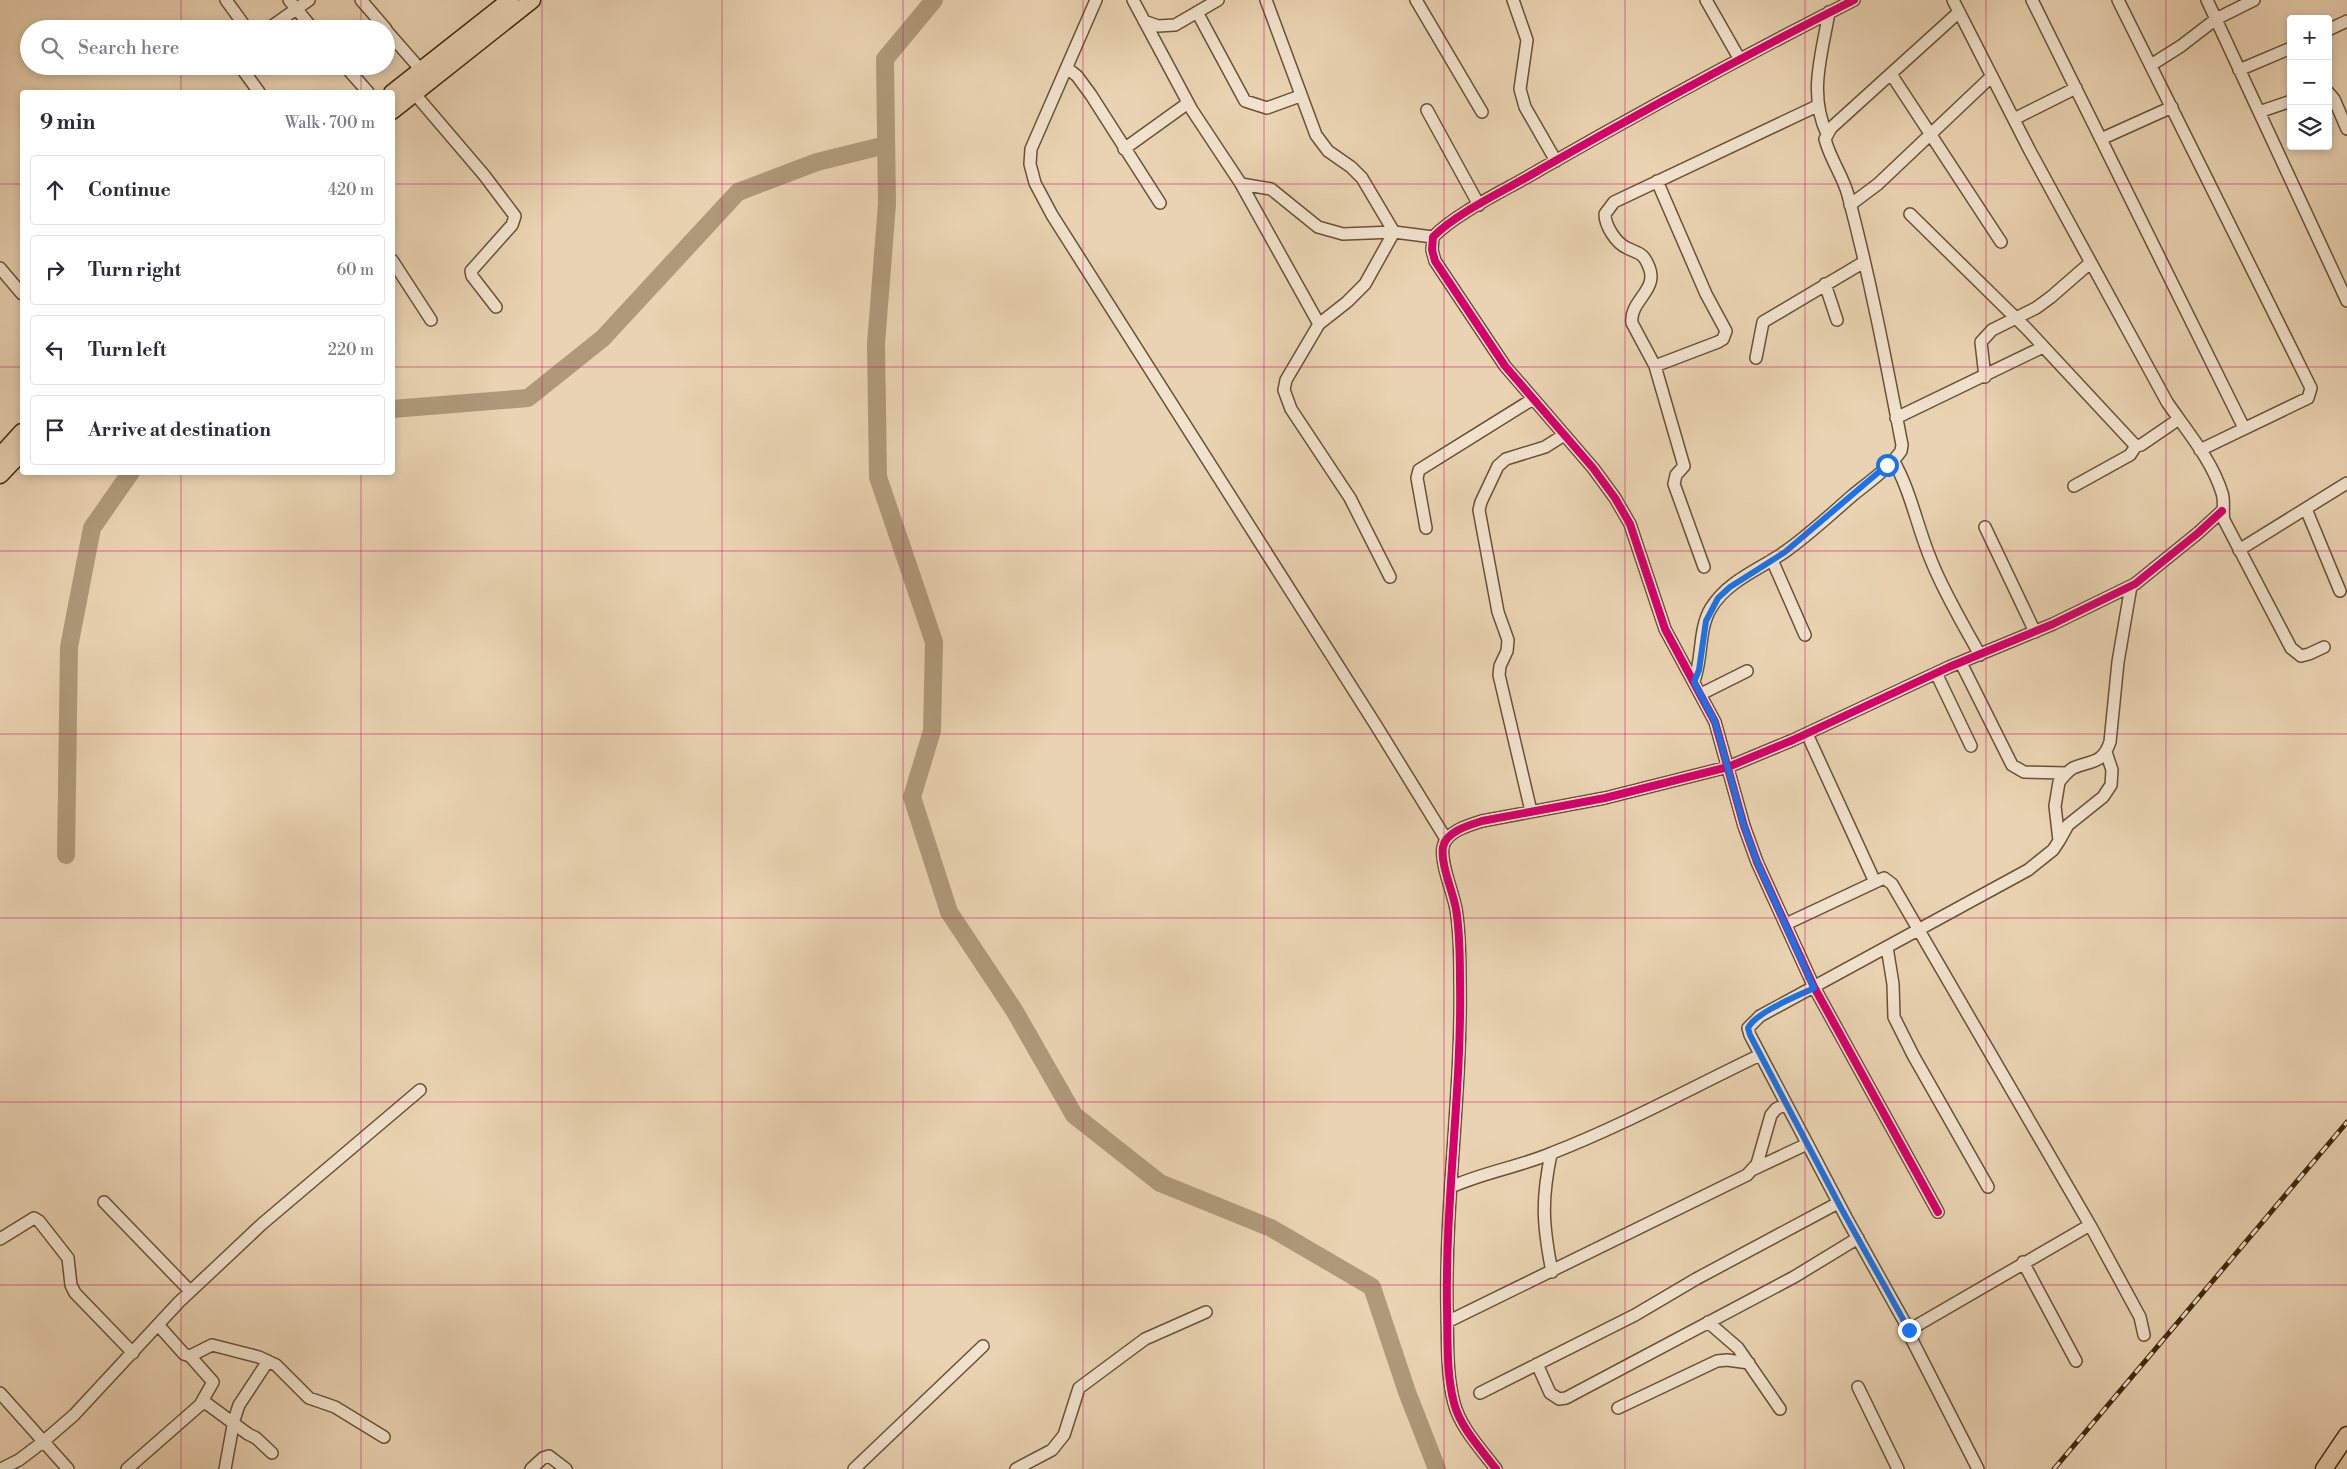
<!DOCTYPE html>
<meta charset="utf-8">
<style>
:root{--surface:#fff;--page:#f2f2f3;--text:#2b2b33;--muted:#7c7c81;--line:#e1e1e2}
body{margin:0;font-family:"Libre Bodoni",serif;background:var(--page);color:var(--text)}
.controls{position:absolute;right:15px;top:15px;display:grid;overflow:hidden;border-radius:5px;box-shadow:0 2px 8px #0003}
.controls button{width:45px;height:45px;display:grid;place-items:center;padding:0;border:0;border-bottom:1px solid var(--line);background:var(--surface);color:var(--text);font:25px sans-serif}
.stop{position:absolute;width:15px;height:15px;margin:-11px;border:4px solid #1a73e8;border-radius:50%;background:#fff}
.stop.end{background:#1a73e8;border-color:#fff;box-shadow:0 1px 5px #0008}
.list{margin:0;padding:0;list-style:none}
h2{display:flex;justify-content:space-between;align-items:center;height:65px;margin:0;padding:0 20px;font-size:21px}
h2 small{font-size:16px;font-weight:400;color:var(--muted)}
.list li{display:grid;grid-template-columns:32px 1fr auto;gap:15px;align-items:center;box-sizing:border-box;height:70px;margin:0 10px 10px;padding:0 10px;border:1px solid var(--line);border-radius:5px}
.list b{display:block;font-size:19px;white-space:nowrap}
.list em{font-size:16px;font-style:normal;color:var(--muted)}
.icon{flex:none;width:28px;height:28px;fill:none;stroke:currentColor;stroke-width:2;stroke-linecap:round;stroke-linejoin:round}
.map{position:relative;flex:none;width:2347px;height:1469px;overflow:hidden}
.search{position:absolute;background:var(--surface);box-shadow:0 2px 8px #0003;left:20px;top:20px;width:375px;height:55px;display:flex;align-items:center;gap:12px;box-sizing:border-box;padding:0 18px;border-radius:28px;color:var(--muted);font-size:19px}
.panel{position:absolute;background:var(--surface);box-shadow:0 2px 8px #0003;left:20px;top:90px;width:375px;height:385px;border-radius:5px}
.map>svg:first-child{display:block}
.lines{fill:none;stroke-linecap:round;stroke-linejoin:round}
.river{stroke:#af9979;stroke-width:18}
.street-casing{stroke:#685234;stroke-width:14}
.primary-casing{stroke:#3d270a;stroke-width:19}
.street{stroke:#f1e2cd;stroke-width:11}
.primary{stroke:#ead3b2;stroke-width:16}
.rail-casing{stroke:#3d270a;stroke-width:5}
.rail{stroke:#f1e2cd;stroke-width:3;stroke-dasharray:9;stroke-linecap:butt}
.cycleway-casing{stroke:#f1e2cd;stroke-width:11}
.cycleway{stroke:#d6006c;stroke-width:8}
.route{stroke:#1a73e8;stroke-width:6}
.grid{fill:none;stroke:#c2185b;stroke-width:1;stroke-opacity:0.55}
</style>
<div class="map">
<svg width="2347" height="1469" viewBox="0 0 2347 1469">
<rect width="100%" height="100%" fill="#ead3b2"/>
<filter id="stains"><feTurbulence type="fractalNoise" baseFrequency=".004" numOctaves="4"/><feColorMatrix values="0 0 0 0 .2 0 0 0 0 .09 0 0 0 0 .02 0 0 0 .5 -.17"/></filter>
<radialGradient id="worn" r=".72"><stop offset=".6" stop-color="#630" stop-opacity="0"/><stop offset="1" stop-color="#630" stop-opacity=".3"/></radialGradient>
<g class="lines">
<path class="river" d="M934,0L885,59L887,204L876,344L878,477L934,642L932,731L912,797L949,912L1014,1010L1074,1115L1160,1183L1271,1228L1372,1287L1407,1392L1437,1469
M392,409L528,398L603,338L738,192L817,162L886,145
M66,855L69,647L92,528L131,472"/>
<defs>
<path id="street" d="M226,0L247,29
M289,0L313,29
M361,0L386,29
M1096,0L1031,149L1030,164L1035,183L1052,215L1377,727L1446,839
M1133,0L1192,110L1241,184L1319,324
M1266,0L1316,135L1328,151L1351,167L1362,178L1394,232L1365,284L1347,302L1319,324L1286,380L1284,390L1291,409L1350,498L1390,577
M1416,0L1482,112
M1513,0L1527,40L1520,89L1525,107L1556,161
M1706,0L1739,58
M1854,0C1748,54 1644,110 1541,169C1510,188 1457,212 1433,237L1432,250L1435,261L1505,366L1593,468L1615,498L1630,524L1665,629L1715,722L1744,826L1757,862L1814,987L1938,1212
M1953,0L2030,151L2167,402C2186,430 2212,460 2222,493C2225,502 2222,511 2224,520L2291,648L2301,656L2309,654L2324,647
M2032,0L2244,428
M2118,0L2311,388L2308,398L2200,450
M2207,0L2347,301
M1197,12L1245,101L1267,108L1300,96
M1144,21L1158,26L1175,25L1218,0
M268,29L309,0
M386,30L421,70
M2328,30L2347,21
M2151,65L2181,46L2216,19L2254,0
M240,66L259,92
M345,66L368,92
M213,68L215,66
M1067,68L1077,76L1091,95L1160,203
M2239,70L2291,48
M1891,74L2001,242
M2328,92L2334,99L2347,129
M414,93L484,175L515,216L512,225L471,271L472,276L496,307
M1427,110L1479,205
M2259,112L2291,101
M2014,119L2076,88
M1827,134C1808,94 1822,54 1829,12
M2101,139L2172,107
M1124,149L1188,103
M1241,184L1271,189L1318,227L1343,234L1394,232L1433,237
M1850,205L1878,184L1992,76
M1910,214L2027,329L2133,443L2136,446L2141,445L2179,419
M392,260L431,320
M0,268L22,294
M1825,284L1837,320
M1756,358L1763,322L1864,262
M1655,366L1718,342L1723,339L1726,331L1706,294L1657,181
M1985,377L1981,342L1992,330L2036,308L2051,297L2090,263
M1896,418L2043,347
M1893,460C1911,491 1917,527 1931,560C1944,593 1963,624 1980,655
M2074,486L2130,455L2136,446
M2306,509L2340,591
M1985,527L2035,632
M1426,528L1417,478L1419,470L1533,399
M2239,550L2347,483
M1772,560L1805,635
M1704,567L1674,484L1676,475L1684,466L1655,366L1632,323C1629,301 1659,290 1649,267C1643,252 1639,254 1627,248C1616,243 1605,226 1605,214L1614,202L1817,106
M1961,663L2012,765L2024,772L2067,773
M1936,673L1971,746
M1694,681C1703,658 1698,629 1711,608C1728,580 1761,569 1786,551C1810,534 1831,514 1853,495C1869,482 1889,468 1901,451L1902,445C1886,361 1870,278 1848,195C1843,176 1830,159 1825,139L1831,128L1959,12
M1701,694L1747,671
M1807,734L1875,882
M1531,811L1499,675L1500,666L1507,651L1508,640L1498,612L1479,510L1481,502L1498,466L1506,459L1545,447L1564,435
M2059,841L2068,825L2103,797L2111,785L2112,770L2106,752
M1786,924L1884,878L1892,884L2090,1225L2140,1317L2144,1335
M1887,947L1893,984L1894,1017L1913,1055L1988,1187
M1551,1154C1541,1201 1543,1226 1552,1272
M1754,1169L1807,1144
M1451,1187C1484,1172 1519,1167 1552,1153C1624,1125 1691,1088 1760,1055
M104,1202L190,1291
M0,1239L34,1218L39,1221L68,1258L71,1285L75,1293L133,1353
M2023,1262L2076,1361
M1447,1322L1747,1175L1757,1164L1771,1115L1776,1109L1786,1104
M1708,1322L1738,1348L1780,1409
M159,1326L184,1354L190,1356L212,1345L259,1357L276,1365L309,1398L335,1407L384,1437
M1909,1330L1848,1221L1750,1035L1748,1028L1760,1016L2028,870L2053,850L2059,841L2055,806L2059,782C2063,777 2067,772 2073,768C2091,760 2102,765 2110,742L2118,662L2131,586
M190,1356L213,1382L200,1405
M1537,1364L1550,1393L1559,1399L1566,1398L1794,1277L1858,1238
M1858,1387L1898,1469
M0,1393L68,1469
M1480,1393L1635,1315L1696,1279L1838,1203
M1618,1408L1717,1361L1727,1360L1749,1363
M1,1469L19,1460L44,1441L74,1415L179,1302L211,1272L262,1224L420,1090
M127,1469L200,1405L206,1403L248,1434L256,1438L272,1453
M225,1469L234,1420L239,1405L268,1361
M531,1469L543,1458L549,1456L566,1469
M854,1469L983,1346
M1016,1469L1052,1450L1064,1435L1079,1388L1145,1339L1206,1312
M1496,1469C1481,1449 1460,1427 1454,1403C1446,1373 1448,1339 1447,1309C1445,1199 1462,1090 1460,981C1460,957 1460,933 1456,909C1453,892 1440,863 1443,847C1446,831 1470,825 1482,821L1605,798L1728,767L1793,740L1949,667L2053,624L2135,584L2198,533L2222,511
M1978,1469L1911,1338L1909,1330L2090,1225"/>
<path id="primary" d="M392,93L510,0
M392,111L532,0
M0,456L22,432
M0,475L22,452
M2324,1469L2347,1435"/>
</defs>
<use href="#street" class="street-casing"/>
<use href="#primary" class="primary-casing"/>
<use href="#street" class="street"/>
<use href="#primary" class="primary"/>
<defs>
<path id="rail" d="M2054,1469L2347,1122"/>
</defs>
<use href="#rail" class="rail-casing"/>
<use href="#rail" class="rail"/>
<defs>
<path id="cycleway" d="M1854,0C1748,54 1644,110 1541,169C1510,188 1457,212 1433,237L1432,250L1435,261L1505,366L1593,468L1615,498L1630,524L1665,629L1715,722L1744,826L1757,862L1814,987L1938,1212
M1496,1469C1481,1449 1460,1427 1454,1403C1446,1373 1448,1339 1447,1309C1445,1199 1462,1090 1460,981C1460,957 1460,933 1456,909C1453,892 1440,863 1443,847C1446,831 1470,825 1482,821L1605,798L1728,767L1793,740L1949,667L2053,624L2135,584L2198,533L2222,511"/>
</defs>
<use href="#cycleway" class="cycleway-casing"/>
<use href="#cycleway" class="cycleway"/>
</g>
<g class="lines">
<path class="route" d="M1887,465L1785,552L1730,587L1718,598L1706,621L1699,670L1694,682L1715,722L1744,826L1757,862L1814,988C1798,996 1756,1012 1748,1028L1750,1035L1841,1208L1909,1330"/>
</g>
<path class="grid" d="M181,0V29M361,0V29M542,0V1469M722,0V1469M903,0V1469M1083,0V1469M1264,0V1469M1444,0V1469M1625,0V1469M1805,0V1469M1986,0V1469M2166,0V1469M181,66V92M361,66V92M0,184H22M392,184H2347M0,367H22M392,367H2347M181,472V1469M361,472V1469M0,551H2347M0,734H2347M0,918H2347M0,1102H2347M0,1285H2347"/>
<rect width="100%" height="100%" filter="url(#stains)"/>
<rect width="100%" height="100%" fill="url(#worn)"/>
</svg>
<div class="controls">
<button>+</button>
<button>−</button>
<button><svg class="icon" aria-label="layers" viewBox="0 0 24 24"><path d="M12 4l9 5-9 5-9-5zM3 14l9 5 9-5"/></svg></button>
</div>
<div class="stop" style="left:1887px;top:465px"></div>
<div class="stop end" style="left:1909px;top:1330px"></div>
<div class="search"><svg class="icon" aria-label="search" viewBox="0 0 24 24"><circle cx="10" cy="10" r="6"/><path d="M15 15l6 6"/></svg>Search here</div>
<section class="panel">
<h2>9 min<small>Walk · 700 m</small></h2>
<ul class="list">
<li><svg class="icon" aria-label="ahead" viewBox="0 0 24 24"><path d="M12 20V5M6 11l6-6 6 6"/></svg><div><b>Continue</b></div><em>420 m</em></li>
<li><svg class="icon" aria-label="right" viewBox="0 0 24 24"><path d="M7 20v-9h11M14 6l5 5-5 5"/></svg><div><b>Turn right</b></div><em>60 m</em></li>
<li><svg class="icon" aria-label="left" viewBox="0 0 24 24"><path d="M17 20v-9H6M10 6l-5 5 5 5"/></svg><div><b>Turn left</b></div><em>220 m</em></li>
<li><svg class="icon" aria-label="arrive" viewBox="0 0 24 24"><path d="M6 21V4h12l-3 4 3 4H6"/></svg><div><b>Arrive at destination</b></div></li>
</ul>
</section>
</div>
